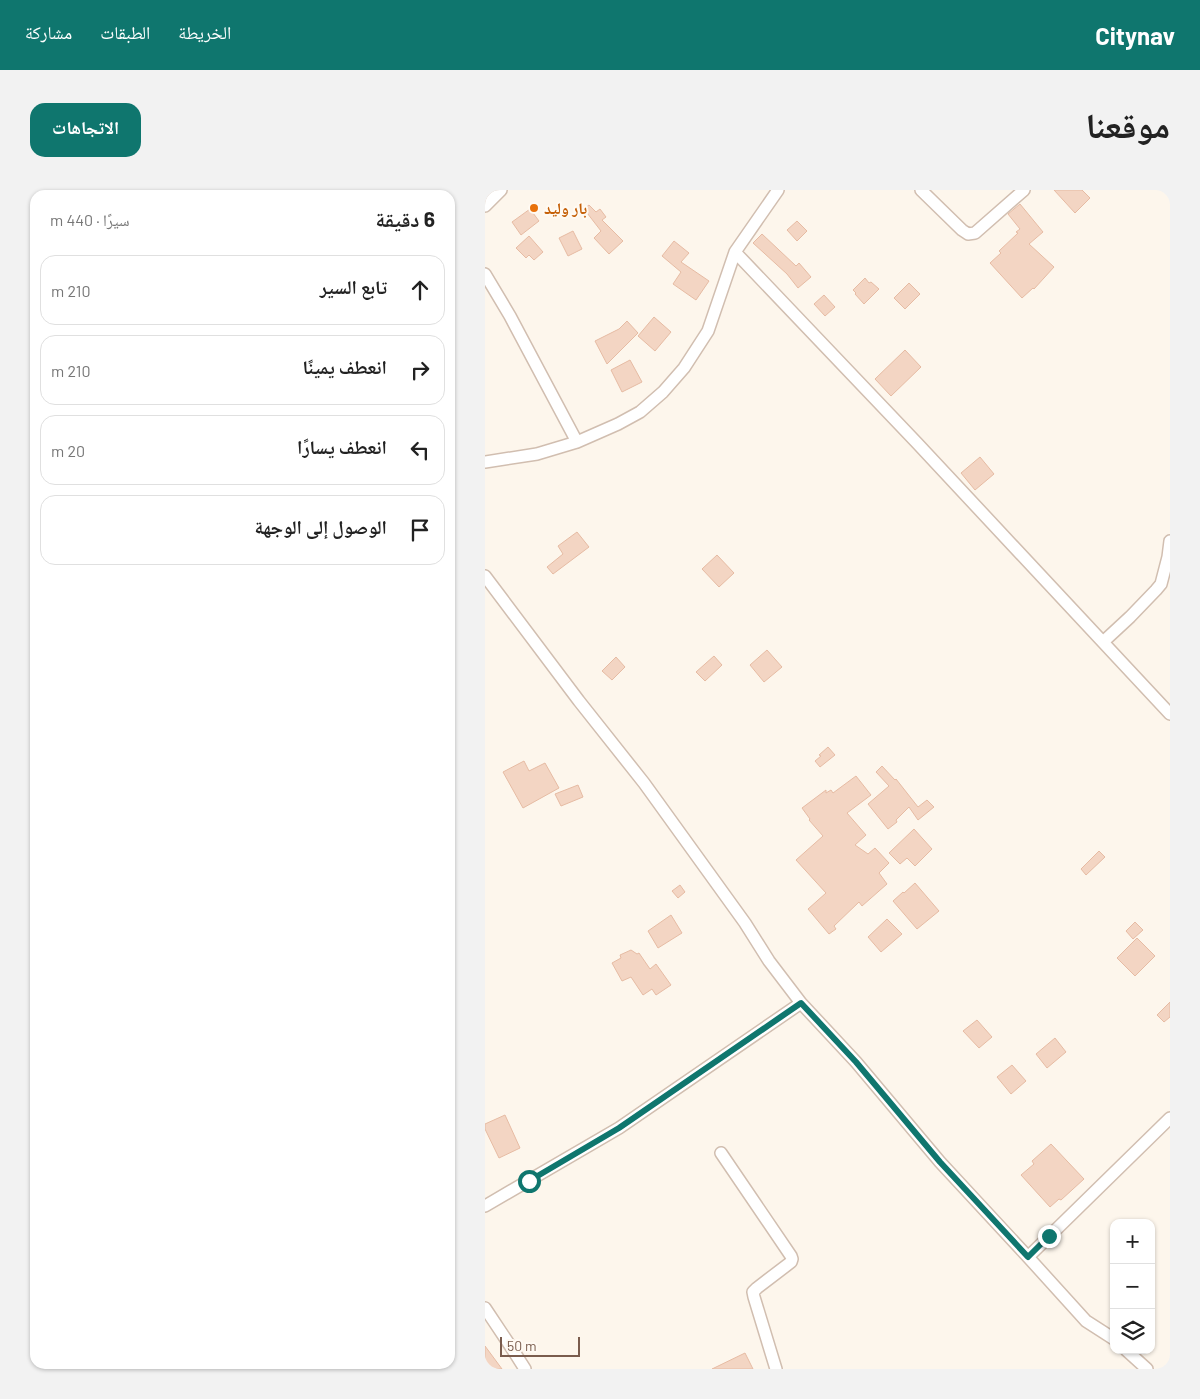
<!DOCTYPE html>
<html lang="ar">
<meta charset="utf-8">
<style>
:root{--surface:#fff;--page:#f2f2f2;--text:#222;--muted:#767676;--line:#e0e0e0;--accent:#0f766e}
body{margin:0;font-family:Barlow,"Noto Naskh Arabic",sans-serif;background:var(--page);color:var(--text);direction:rtl}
.controls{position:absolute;right:15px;bottom:15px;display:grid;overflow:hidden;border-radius:10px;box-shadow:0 1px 4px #0004}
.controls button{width:45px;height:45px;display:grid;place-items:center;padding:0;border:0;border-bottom:1px solid var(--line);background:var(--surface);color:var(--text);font:25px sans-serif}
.scale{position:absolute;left:15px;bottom:12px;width:80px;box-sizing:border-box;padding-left:5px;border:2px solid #7a5c4d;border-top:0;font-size:14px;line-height:18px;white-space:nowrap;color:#7a5c4d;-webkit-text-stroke:4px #fffaf3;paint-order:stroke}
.stop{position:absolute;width:15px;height:15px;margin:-11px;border:4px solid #0f766e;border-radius:50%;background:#fff}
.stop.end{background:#0f766e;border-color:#fff;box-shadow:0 1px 5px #0008}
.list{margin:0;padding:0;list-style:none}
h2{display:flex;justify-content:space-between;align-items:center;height:65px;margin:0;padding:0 20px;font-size:21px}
h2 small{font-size:16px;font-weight:400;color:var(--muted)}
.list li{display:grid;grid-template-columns:32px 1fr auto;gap:15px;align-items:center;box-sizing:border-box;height:70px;margin:0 10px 10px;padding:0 10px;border:1px solid var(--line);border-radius:15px}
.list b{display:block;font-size:19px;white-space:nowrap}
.list em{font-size:16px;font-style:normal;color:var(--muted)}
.icon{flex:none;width:28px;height:28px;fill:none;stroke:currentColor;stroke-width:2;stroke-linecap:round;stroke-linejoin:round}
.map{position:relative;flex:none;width:685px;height:1179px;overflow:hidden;direction:ltr;border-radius:15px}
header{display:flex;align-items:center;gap:30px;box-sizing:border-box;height:70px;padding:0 25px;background:var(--accent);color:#fff}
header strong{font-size:24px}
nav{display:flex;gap:28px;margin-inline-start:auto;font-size:18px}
.intro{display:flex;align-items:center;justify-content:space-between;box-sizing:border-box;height:120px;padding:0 30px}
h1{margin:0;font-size:35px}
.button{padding:12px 22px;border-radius:15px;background:var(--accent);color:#fff;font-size:18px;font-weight:700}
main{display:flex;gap:30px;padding:0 30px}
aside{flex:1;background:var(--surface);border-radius:15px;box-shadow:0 1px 4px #0004}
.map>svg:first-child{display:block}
.building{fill:#f3d5c3;stroke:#e6bba3}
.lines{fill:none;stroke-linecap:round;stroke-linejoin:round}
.minor-casing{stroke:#d1beb0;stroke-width:14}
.minor{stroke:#fff;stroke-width:11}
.route{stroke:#0f766e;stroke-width:6}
.food-dot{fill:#e8710a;stroke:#fffaf3;stroke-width:2}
.labels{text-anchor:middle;stroke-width:4;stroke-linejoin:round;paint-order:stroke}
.food-label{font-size:16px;font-weight:bold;fill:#c56008;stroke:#fffaf3;text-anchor:start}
</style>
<header>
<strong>Citynav</strong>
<nav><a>الخريطة</a><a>الطبقات</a><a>مشاركة</a></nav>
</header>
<div class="intro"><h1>موقعنا</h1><a class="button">الاتجاهات</a></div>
<main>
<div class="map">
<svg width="685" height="1179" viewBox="0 0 685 1179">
<rect width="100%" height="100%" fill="#fdf6ec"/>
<path class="building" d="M569,0H597L605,8L590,23Z
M535,14L558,42L544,54L569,77L549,99L548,98L537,108L505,73L516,63L514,61L533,43L531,42L535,39L523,24Z
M104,15L111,22L115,19L121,27L117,30L138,51L124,64L109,48L116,41L99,19Z
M45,19L54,31L36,45L27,32Z
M312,31L322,41L312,51L302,40Z
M88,41L97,59L83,66L74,48Z
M277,44L311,76L314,73L326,87L313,98L302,84L268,53Z
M44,46L58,62L49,70L44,65L41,68L31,58Z
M189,51L204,63L196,72L224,91L211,110L188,94L196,82L177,66Z
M380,88L384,93L386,92L394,99L379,114L370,104L371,103L368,100Z
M424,93L435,104L420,119L409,108Z
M339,105L350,117L340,126L329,114Z
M169,127L186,142L170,161L153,146Z
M142,131L153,143L122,174L110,151L134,139Z
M420,160L436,177L406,206L390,189Z
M145,170L157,192L137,202L126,180Z
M495,267L509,284L490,300L476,283Z
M92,342L104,357L68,384L62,377L78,364L73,356Z
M232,365L249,383L234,397L217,379Z
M282,460L297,477L279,492L265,475Z
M229,466L237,475L220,491L211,482Z
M131,467L140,477L127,490L117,481Z
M343,557L350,565L335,577L330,571L336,566L334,565Z
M39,571L44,581L60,573L74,598L38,618L18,582Z
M397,576L410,590L411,589L433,617L442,610L449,617L433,630L424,617L411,630L412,632L403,639L383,614L404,596L391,582Z
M371,586L386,605L362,623L381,645L370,655L383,664L390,658L404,673L394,683L402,694L377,716L374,712L349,736L351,739L344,744L323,719L341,703L311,670L338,646L324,630L325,629L317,618L341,600V603L346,600L348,603Z
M93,595L98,607L76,616L70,604Z
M429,639L447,659L430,676L422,668L415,674L404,663Z
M614,661L620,667L601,685L596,679Z
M430,693L454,721L432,739L408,711L418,702L419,703Z
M195,695L200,702L193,708L187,701Z
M186,725L197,743L173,758L163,741Z
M402,729L417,744L396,762L383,747Z
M650,732L658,740L648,749L641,741Z
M652,748L670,766L650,786L632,768Z
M146,760L152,764L154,763L165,779L171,774L186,795L171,805L167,799L158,805L146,787L137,791L127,773L136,768L135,765Z
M685,812V827L679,832L672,825Z
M492,830L507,847L494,858L478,841Z
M570,848L581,862L562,878L551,864Z
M527,875L541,891L526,904L512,887Z
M20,925L35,958L14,968L0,939V934Z
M566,954L599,989L576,1010L574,1009L565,1017L536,985L549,974L547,971Z
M0,1156L17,1179H0Z
M260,1163L268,1179H227Z"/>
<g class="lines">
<defs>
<path id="minor" d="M436,0L477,40L483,44L490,43L539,0
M0,16L16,0
M250,62L432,253L685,524
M0,84L25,126L92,252
M0,272L52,264L92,252L133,234L155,222L178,202L199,178L223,141L250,62L293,0
M0,386L94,511L159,593L260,733L284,771L316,813L371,872L455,972L543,1067L601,1131L629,1149
M618,452L645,427L671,400L676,394L683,367L685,351
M236,963L306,1066L307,1069L306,1072L272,1098L268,1102L269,1107L291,1179
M0,1016L134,938L316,813
M543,1067L685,928
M0,1118L26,1157L40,1179
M641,1160L662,1179"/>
</defs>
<use href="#minor" class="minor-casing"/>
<use href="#minor" class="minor"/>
</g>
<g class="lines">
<path class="route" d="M44,991L134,938L316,813L371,872L455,972L543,1067L564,1046"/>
</g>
<circle class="food-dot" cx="49" cy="18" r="5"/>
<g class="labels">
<g class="food-label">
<text x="59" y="24">بار وليد</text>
</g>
</g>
</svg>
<div class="controls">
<button>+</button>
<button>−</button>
<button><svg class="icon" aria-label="layers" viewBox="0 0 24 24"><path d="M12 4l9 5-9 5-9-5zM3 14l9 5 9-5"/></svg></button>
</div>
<div class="scale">50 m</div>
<div class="stop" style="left:44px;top:991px"></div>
<div class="stop end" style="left:564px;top:1046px"></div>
</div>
<aside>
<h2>6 دقيقة<small>سيرًا · 440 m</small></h2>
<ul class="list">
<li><svg class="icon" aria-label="ahead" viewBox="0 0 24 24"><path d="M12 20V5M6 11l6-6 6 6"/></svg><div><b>تابع السير</b></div><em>210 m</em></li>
<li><svg class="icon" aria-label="right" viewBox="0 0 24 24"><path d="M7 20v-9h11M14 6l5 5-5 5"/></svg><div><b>انعطف يمينًا</b></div><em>210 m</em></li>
<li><svg class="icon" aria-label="left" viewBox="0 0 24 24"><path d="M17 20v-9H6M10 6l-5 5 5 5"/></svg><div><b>انعطف يسارًا</b></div><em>20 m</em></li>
<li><svg class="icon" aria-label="arrive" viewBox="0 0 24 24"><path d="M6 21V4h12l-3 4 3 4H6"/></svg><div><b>الوصول إلى الوجهة</b></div></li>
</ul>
</aside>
</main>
